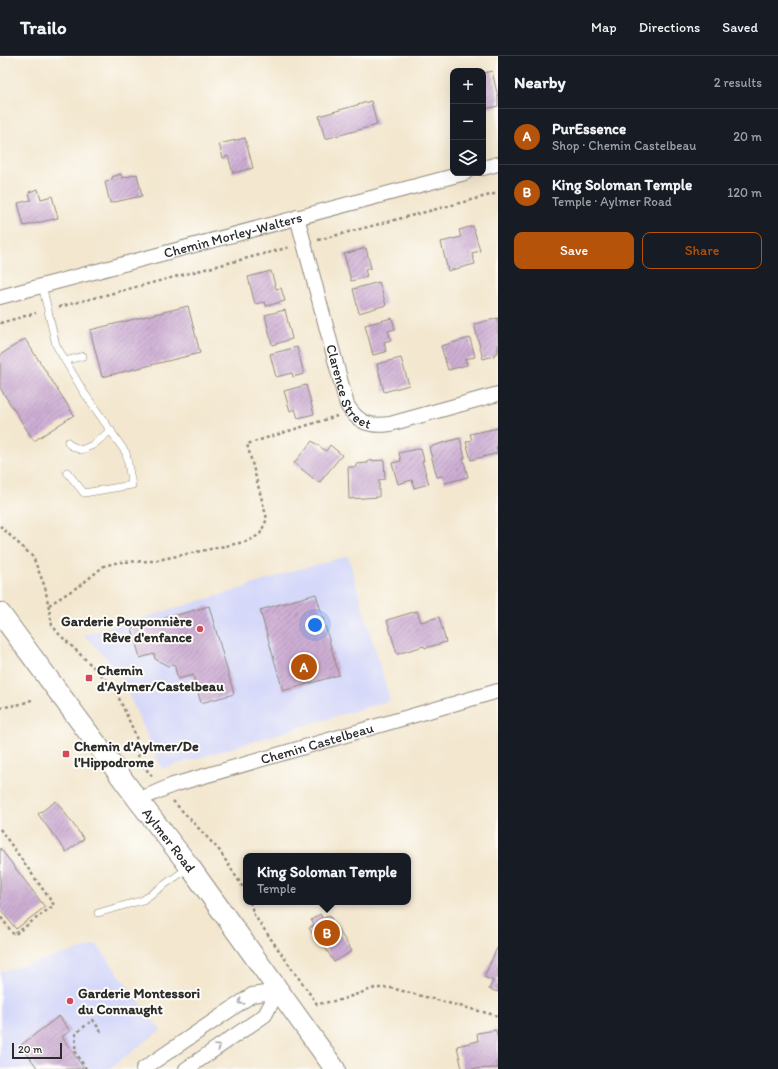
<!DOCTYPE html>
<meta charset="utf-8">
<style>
:root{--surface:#171b24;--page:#242831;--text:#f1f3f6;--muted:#9ea1a6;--line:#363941;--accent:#b45309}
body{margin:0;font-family:Itim,sans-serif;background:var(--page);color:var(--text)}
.controls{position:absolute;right:12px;top:12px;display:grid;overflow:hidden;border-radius:8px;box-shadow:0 4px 16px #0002}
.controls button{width:36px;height:36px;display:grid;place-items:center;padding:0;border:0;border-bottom:1px solid var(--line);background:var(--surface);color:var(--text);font:20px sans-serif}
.scale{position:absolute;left:12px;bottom:10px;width:50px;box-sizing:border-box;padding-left:4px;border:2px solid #2b2b2b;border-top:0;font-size:11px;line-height:14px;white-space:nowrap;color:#2b2b2b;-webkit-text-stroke:3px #fdfcf7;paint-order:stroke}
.you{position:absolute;left:315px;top:569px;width:14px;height:14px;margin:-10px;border:3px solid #fff;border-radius:50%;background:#1a73e8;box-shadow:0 0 0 6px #1a73e833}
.badge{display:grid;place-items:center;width:26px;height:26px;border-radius:50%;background:var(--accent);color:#fff;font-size:13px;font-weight:700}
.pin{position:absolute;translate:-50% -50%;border:2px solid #fff;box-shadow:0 1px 4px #0006}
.popup{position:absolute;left:243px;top:797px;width:168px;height:52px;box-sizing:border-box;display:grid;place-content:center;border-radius:8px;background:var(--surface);filter:drop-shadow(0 1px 3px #0005);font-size:13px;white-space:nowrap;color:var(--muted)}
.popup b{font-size:15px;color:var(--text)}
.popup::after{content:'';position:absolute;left:50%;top:100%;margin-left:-8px;border:8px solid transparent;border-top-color:var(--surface)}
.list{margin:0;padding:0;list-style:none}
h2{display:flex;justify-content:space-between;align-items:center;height:52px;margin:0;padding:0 16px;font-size:17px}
h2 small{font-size:13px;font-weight:400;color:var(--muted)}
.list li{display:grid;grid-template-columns:26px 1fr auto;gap:12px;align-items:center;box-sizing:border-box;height:56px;padding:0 16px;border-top:1px solid var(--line)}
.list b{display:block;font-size:15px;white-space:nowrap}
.list p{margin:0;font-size:13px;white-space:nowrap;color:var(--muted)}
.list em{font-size:13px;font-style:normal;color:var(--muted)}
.actions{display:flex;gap:8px;padding:12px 16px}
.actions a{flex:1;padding:9px 0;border:1px solid var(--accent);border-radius:8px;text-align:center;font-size:14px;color:var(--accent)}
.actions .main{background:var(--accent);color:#fff}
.icon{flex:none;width:22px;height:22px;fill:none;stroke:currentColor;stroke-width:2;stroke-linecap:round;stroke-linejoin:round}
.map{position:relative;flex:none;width:498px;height:1013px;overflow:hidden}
header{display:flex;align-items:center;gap:24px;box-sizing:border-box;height:56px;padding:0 20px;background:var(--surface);border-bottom:1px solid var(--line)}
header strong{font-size:19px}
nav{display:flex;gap:22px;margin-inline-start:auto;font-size:14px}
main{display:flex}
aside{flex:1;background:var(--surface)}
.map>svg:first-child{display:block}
.built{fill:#d5d8f9}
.building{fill:url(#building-hatch)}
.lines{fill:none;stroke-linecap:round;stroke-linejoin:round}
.lane-casing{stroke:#8f897d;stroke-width:8}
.street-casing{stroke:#8f897d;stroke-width:16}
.secondary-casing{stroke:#8f897d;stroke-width:22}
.path{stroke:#8f897d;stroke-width:2.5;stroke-dasharray:3 3;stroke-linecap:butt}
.lane{stroke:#fff;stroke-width:7}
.street{stroke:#fff;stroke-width:14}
.secondary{stroke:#fff;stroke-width:20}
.oneway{stroke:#a0a0a0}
.poi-dot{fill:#d1495b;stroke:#fdfcf7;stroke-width:1.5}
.labels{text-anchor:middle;stroke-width:4;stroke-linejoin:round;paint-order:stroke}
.street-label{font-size:14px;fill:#2b2b2b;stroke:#fdfcf7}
.poi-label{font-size:14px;font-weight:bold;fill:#2b2b2b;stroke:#fdfcf7;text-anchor:start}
</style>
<header>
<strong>Trailo</strong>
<nav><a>Map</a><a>Directions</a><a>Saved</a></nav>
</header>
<main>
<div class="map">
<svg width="498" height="1013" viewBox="0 0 498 1013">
<defs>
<pattern id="building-hatch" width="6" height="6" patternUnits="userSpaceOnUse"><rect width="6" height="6" fill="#ceaed4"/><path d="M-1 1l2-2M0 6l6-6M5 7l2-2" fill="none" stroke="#a78eac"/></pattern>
</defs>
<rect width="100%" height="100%" fill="#fdfcf7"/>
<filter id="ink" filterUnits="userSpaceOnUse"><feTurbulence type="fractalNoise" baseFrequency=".025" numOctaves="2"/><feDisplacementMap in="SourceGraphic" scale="8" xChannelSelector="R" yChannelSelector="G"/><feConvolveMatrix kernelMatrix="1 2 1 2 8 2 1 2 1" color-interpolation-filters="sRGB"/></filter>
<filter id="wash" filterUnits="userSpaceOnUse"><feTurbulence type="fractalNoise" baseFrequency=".012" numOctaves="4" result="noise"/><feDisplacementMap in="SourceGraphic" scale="16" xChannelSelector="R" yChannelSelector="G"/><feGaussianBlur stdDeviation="0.9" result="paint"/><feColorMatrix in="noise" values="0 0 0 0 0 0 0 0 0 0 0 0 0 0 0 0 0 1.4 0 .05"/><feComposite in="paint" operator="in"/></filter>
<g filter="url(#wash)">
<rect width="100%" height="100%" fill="#f3e7cf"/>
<path class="built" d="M348,500L390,644L162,713L118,615L84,579L234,535L292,515Z
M97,889L161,974L109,1013H0V916Z"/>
<g id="blocks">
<path class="building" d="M492,15L498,41V50L485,53L483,44V17Z
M371,45L377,69L325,83L319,60Z
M245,82L253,112L233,117L228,100L223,102L219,88Z
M121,118L122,122L137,118L142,140L110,147L105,126L112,124V121Z
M38,133L41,143L52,140L58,162L24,170L18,147L31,144L29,136Z
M473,170L480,195L472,197L475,208L448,215L441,186L461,181L459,174Z
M366,192L371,212L365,213L367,221L351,225L344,198Z
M271,215L276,233L281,232L285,245L266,250L265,246L255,248L248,221Z
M379,226L386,249L359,257L353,233Z
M188,250L200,297L102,321L90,274Z
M285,254L292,283L272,289L265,259Z
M392,262L395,273L388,275L391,284L384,286L386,296L373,299L365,269Z
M498,262V297L494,298V300L483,303L474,268Z
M470,282L475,301L465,303L467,309L448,314L441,290Z
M25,283L74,359L34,385L0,332V299Z
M297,291L304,318L293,321L292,317L276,321L270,298Z
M401,302L409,329L384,336L377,308Z
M306,329L314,358L298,362L295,353L290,355L284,335Z
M498,372V390L496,391L498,397L471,404L466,386L472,384L470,378Z
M460,382L465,402H463L468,421L445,427L443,420L437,421L429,391Z
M312,385L326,395L330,389L342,399L319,427L294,407Z
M421,392L424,405H422L429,428L414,432L412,424L398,428L392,407L401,405L399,397Z
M384,404L385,423L379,424V441L349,443L348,411H356V408L368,407V405Z
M316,538L339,619L283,635L260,554Z
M209,550L234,638L201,647L193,619L178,623L174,608L168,610L155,603L154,598L140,602L132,572Z
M417,555L421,566L439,561L446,586L425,592L424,590L397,598L387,564Z
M56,745L84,783L66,796L38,758Z
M0,792L45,851L16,873L0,853Z
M320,858L323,863L329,859L352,895L334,906L320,883L317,885L309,872L314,869L311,864Z
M497,892H498V936L489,933L493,925L484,921Z
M59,960L70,975L62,981L83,1011L81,1013H38L21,989Z
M496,974L498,985V1012L462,1013L457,990L478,985L477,977Z"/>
</g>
</g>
<g filter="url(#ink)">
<use href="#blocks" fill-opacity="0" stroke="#8f897d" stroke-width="1"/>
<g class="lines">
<defs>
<path id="lane" d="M42,229L56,289L83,335L126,397L132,429L84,437L67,416
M65,305L83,300
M68,386L70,389L81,394L93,389L111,374
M98,857L143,844L188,812"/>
<g id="street">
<path d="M483,112L498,108"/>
<path id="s1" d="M297,161L347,349C358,367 370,371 390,368L498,338"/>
<path id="s2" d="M0,241L465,117"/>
<path id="s3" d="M138,744L173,729L498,635"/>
<path d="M143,1013L252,939L278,935"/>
<path d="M186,1013L265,959L278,935"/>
</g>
<g id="secondary">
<path id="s4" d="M0,557L138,744L190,811L335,1013"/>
</g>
</defs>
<use href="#lane" class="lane-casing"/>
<use href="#street" class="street-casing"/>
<use href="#secondary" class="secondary-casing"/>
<path class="path" d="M318,184L498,137
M59,251L290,191
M0,267L36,257
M0,470L33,501L45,531L52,569L59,578L114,631L136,680L139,705L153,721
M49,549L82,528L104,510L119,506L153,505L249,485L260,478L267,463L247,388L337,360
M0,652L21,648L34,643
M173,745L219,794L246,836
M0,773L54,849L14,879L0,860
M250,846L254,859L317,948L340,944L375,932H391L498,960
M86,1013L75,995L76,977L93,964L102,977"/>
<use href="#lane" class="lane"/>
<use href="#street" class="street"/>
<use href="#secondary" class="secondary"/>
</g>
<defs><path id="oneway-chevron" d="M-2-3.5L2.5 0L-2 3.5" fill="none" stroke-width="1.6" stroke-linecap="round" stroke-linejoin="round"/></defs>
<g class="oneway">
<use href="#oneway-chevron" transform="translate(241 946) rotate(146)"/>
<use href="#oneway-chevron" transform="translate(218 991) rotate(-35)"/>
</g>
</g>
<g class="poi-dot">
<circle cx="200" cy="573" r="4"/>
<rect x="85" y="618" width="8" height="8" rx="2"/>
<rect x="62" y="694" width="8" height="8" rx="2"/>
<circle cx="70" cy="945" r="4"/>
</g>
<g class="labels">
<g class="street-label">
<text dy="5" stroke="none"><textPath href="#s2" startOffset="241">Chemin Morley-Walters</textPath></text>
<text dy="5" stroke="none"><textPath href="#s1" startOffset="179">Clarence Street</textPath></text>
<text dy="5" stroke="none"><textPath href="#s3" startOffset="188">Chemin Castelbeau</textPath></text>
<text dy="5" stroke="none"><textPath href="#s4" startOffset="283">Aylmer Road</textPath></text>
</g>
<g class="poi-label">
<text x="192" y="570" text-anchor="end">Garderie Pouponnière<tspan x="192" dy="16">Rêve d'enfance</tspan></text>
<text x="97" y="619">Chemin<tspan x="97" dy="16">d'Aylmer/Castelbeau</tspan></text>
<text x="74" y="695">Chemin d'Aylmer/De<tspan x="74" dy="16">l'Hippodrome</tspan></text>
<text x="78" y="942">Garderie Montessori<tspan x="78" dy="16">du Connaught</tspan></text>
</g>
</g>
</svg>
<div class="controls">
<button>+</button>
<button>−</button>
<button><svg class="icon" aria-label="layers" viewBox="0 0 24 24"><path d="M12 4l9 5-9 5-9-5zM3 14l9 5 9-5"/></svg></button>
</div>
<div class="scale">20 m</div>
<div class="you"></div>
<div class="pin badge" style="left:304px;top:611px">A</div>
<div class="pin badge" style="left:327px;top:877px">B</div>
<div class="popup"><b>King Soloman Temple</b>Temple</div>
</div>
<aside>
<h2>Nearby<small>2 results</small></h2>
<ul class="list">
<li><span class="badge">A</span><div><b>PurEssence</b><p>Shop · Chemin Castelbeau</p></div><em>20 m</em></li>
<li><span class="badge">B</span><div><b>King Soloman Temple</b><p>Temple · Aylmer Road</p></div><em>120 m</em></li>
</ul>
<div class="actions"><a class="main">Save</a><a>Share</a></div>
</aside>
</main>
